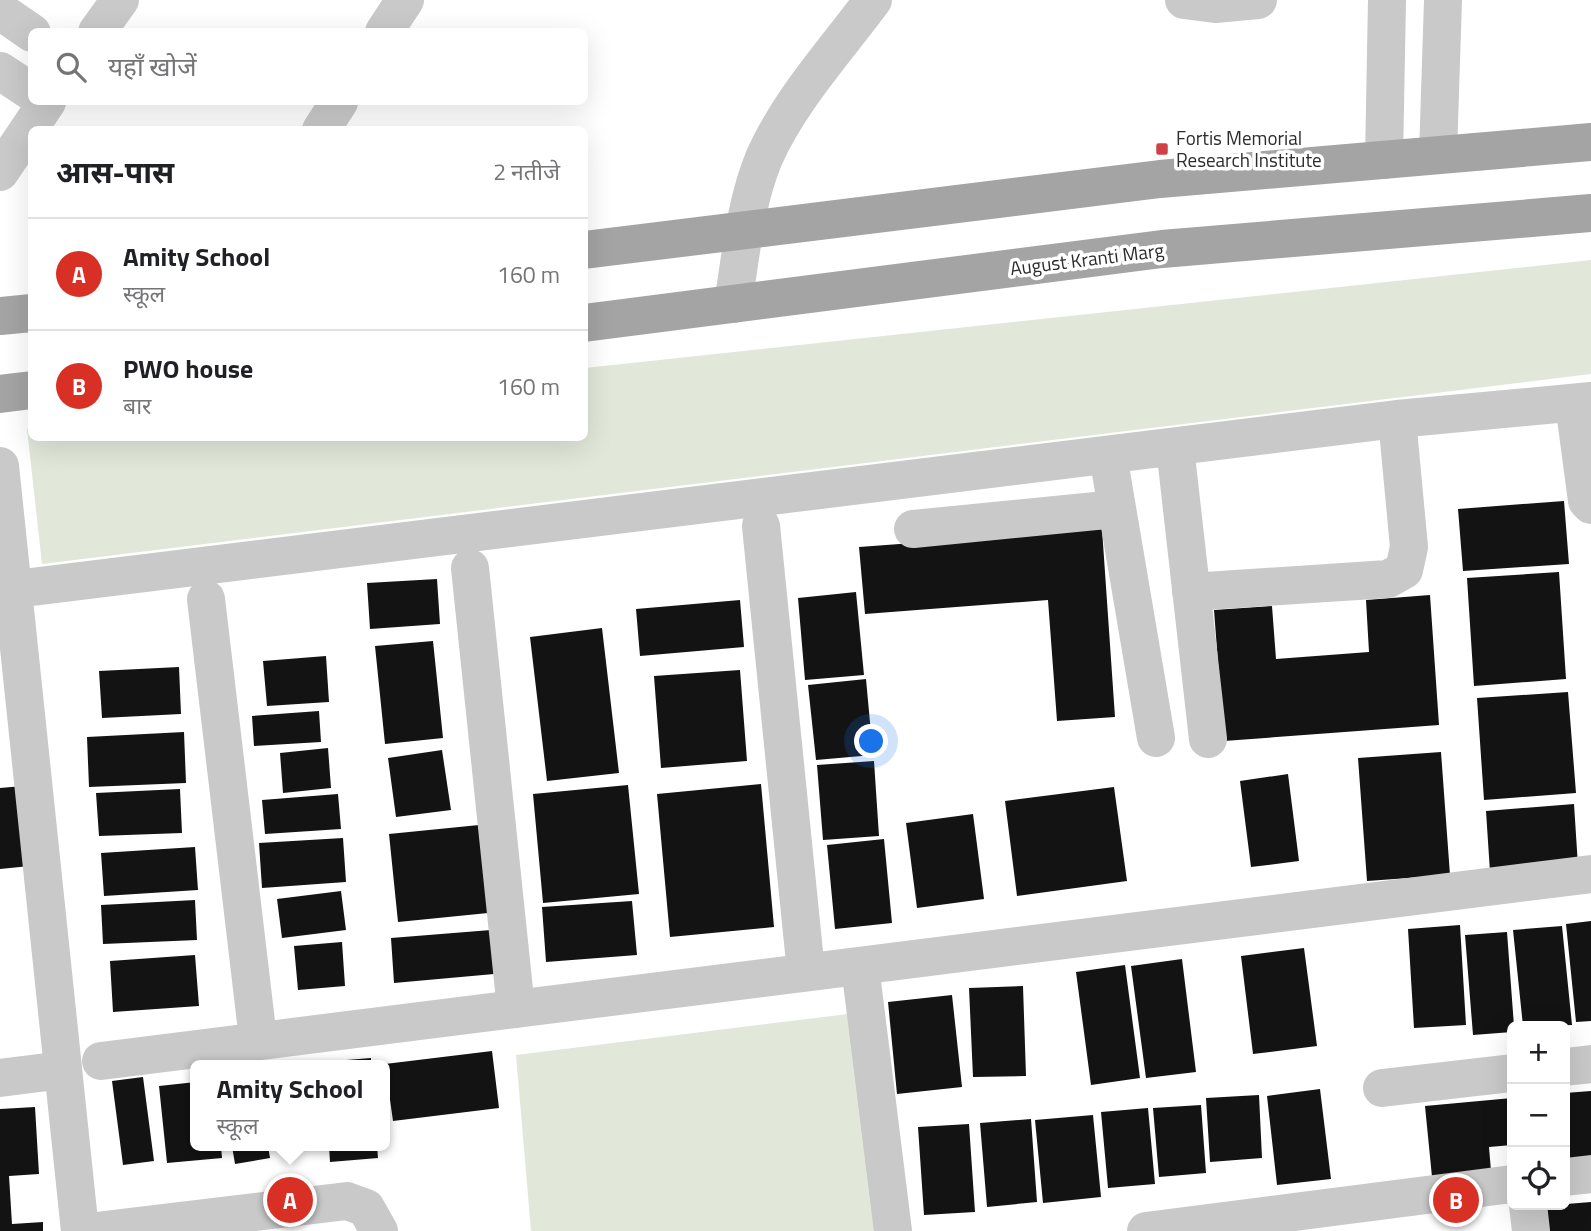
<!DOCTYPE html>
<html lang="hi">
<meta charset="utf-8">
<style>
:root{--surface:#fff;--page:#f6f6f6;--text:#202124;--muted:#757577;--line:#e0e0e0;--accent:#d93025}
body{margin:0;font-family:"Titillium Web","Noto Sans Devanagari",sans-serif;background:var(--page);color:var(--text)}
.controls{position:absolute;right:21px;bottom:21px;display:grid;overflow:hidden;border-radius:10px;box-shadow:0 7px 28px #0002}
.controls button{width:63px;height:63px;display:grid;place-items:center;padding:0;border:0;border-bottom:2px solid var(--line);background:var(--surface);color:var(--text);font:35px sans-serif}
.you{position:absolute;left:872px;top:742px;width:24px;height:24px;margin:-18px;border:5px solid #fff;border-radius:50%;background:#1a73e8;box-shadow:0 0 0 10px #1a73e833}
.badge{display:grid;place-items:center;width:46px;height:46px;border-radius:50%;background:var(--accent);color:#fff;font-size:23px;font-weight:700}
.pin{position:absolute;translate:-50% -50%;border:4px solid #fff;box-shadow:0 2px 7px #0006}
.popup{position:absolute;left:190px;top:1060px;width:200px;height:91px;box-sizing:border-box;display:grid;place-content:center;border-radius:10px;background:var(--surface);filter:drop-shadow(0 2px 5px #0005);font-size:23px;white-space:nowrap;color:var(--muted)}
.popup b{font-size:26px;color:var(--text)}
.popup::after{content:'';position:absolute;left:50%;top:100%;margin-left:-14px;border:14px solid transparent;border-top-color:var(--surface)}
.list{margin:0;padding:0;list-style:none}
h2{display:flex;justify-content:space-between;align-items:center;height:91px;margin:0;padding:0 28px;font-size:30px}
h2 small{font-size:23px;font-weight:400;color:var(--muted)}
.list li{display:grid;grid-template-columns:46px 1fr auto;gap:21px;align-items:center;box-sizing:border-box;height:112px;padding:0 28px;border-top:2px solid var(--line)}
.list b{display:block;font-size:26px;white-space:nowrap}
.list p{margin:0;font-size:23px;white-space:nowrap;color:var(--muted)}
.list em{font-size:23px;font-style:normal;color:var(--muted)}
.icon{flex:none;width:38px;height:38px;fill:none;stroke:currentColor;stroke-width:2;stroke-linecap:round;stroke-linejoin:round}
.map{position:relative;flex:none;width:1591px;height:1231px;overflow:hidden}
.search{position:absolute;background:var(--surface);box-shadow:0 7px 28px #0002;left:28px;top:28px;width:560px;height:77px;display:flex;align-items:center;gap:18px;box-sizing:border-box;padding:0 24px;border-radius:10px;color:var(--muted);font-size:26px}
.panel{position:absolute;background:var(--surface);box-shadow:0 7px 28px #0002;left:28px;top:126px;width:560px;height:315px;border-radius:10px}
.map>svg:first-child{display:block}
.green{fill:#e1e8da}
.building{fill:#131313}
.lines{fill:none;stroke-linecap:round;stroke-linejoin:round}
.minor{stroke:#c9c9c9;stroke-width:38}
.major{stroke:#a4a4a4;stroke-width:38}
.poi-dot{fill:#d04045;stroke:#fff;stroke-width:2.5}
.labels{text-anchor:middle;stroke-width:7;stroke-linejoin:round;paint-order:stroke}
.poi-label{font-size:19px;fill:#2c2c2c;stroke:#fff;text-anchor:start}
.street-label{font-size:19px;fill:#2c2c2c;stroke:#fff}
</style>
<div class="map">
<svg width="1591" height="1231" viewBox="0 0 1591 1231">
<rect width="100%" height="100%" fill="#fff"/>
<path class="green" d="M1591,260V374L42,564L27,429L31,428L32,438H584L585,368Z
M856,1013L878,1231H531L516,1055Z"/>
<path class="building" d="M1564,501L1569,564L1463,571L1458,509Z
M1102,529L1115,717L1057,721L1048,600L865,614L859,547Z
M1559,572L1566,679L1474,686L1467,578Z
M437,579L440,624L370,629L367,583Z
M856,592L864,675L805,680L798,598Z
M1430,595L1439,725L1224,741L1214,610L1272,606L1276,659L1369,652L1366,600Z
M740,600L744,647L640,656L636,609Z
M602,628L619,773L547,781L530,637Z
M433,641L443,738L385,744L375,646Z
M326,656L329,702L267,706L263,661Z
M179,667L181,714L102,718L99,671Z
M740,670L747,761L661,768L654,676Z
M866,679L873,755L816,760L808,685Z
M1568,692L1576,793L1484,800L1477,698Z
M319,711L321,742L254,746L252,716Z
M184,732L186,783L89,787L87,737Z
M328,748L331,788L283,793L280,753Z
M442,750L451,810L396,817L388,758Z
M1441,752L1450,875L1367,881L1358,758Z
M874,761L879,836L823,840L817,765Z
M1288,774L1299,861L1251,867L1240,781Z
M761,784L774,927L670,937L657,794Z
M628,785L639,894L543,903L533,794Z
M23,786L30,866L0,869V788Z
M1114,787L1127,881L1017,896L1005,801Z
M180,789L182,833L99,836L96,793Z
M338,794L341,829L265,834L262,800Z
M1574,804L1578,866L1490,872L1486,811Z
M973,814L984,899L917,908L906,823Z
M479,825L488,913L398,922L389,834Z
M343,838L346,882L262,888L259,843Z
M884,839L892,923L835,929L827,845Z
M195,847L198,890L104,896L101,853Z
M341,891L346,930L282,938L277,899Z
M195,900L197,940L103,944L101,905Z
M632,901L637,955L546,962L542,907Z
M1591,921V1021L1576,1022L1566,924Z
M1460,925L1466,1025L1414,1028L1408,929Z
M1562,926L1572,1025L1523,1026L1513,930Z
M491,930L494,974L394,983L391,938Z
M1507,932L1514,1026L1512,1032L1473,1035L1465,935Z
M342,942L345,986L298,990L294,946Z
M1304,948L1317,1046L1253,1054L1241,956Z
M195,955L199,1006L113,1012L110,961Z
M1182,959L1196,1072L1146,1078L1131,966Z
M1125,965L1140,1078L1091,1085L1076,972Z
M1023,986L1026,1076L973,1077L969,988Z
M952,995L962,1087L897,1094L888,1002Z
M492,1051L499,1108L393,1121L385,1064Z
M371,1058V1065H323L322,1062Z
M143,1077L154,1161L123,1165L112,1081Z
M196,1082V1146H221L222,1158L167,1163L159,1086Z
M1320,1089L1331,1179L1277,1185L1267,1096Z
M1591,1091V1159L1565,1162V1093Z
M1259,1095L1262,1158L1210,1162L1206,1098Z
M1512,1098V1145L1489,1147L1491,1171L1432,1177L1425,1106Z
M1201,1105L1206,1173L1159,1177L1153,1108Z
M35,1107L39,1174L9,1176L12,1224L43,1222V1231H0V1109Z
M1148,1108L1155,1184L1108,1188L1101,1112Z
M1093,1115L1101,1197L1043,1203L1035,1120Z
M1031,1119L1037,1202L987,1207L980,1123Z
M969,1124L975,1212L924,1215L918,1127Z
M232,1146H268L270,1158L235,1164Z
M329,1146H377L378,1158L330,1162Z
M1591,1202V1231H1544L1542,1206Z"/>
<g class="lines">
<path class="minor" d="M1184,0L1215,4L1258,0
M0,11L32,33
M97,32L120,0
M384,32L405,0
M0,71L32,92
M321,130L339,102
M1438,155L1443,0
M1384,160L1387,0
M0,172L47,102
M733,304C741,255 745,204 764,158C789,101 836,50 873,0
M1574,403L1587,501L1591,505
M1175,447L1208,739
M1108,455L1156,738
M0,466L80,1231
M761,526L806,972
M913,529L1116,509
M470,568L516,1009
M0,591L1397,419L1591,401
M1191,592L1388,579L1404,570L1409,547L1397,419
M206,599L258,1039
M860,966L893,1231
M101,1061L1591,874
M1565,1067L1591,1064
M0,1078L63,1070
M1382,1088L1512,1073
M1565,1177L1591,1174
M1528,1205L1531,1231
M96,1231L347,1201L366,1208L379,1231
M1146,1231L1512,1184"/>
<path class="major" d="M584,250L1160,179L1591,142
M0,316L32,313
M584,323L1162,249L1591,213
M0,394L32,390"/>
</g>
<rect class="poi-dot" x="1155" y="142" width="14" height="14" rx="3.5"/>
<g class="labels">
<g class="poi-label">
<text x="1176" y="145">Fortis Memorial<tspan x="1176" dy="22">Research Institute</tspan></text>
</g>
<g class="street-label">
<text transform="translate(1087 259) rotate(-7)" y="7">August Kranti Marg</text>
</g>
</g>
</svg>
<div class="controls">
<button>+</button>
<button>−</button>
<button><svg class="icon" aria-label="locate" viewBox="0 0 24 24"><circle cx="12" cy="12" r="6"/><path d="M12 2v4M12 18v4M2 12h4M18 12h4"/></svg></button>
</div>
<div class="you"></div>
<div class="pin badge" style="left:290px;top:1200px">A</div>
<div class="popup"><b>Amity School</b>स्कूल</div>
<div class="pin badge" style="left:1456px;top:1200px">B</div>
<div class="search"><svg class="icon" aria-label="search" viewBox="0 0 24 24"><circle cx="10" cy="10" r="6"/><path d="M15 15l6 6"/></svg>यहाँ खोजें</div>
<section class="panel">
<h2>आस-पास<small>2 नतीजे</small></h2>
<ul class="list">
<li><span class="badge">A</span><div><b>Amity School</b><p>स्कूल</p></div><em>160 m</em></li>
<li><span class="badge">B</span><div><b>PWO house</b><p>बार</p></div><em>160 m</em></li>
</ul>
</section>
</div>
